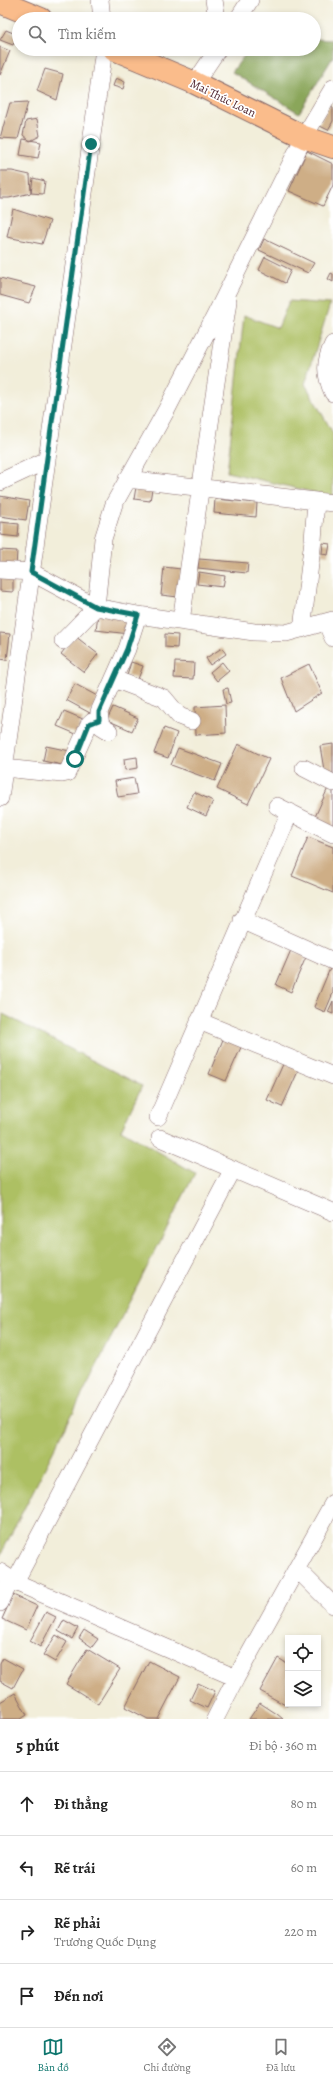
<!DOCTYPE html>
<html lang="vi">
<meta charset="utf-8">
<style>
:root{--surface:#fff;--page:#f2f2f2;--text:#222;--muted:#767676;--line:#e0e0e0;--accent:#0f766e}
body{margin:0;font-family:Alegreya,serif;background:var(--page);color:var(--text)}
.controls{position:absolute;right:12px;bottom:12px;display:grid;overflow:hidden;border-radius:0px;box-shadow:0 2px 6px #0003}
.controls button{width:36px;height:36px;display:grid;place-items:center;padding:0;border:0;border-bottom:1px solid var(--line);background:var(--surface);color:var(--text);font:20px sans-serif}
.stop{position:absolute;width:12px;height:12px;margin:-9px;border:3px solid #0f766e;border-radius:50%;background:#fff}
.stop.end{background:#0f766e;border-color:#fff;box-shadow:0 1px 4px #0008}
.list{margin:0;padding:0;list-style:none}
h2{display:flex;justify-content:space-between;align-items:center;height:52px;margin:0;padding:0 16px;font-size:17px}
h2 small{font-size:13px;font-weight:400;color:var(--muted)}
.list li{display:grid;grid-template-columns:26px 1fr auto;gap:12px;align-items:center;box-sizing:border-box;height:64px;padding:0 16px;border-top:1px solid var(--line)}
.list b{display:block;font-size:15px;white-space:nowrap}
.list p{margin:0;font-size:13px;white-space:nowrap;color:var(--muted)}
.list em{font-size:13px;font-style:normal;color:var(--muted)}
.icon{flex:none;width:22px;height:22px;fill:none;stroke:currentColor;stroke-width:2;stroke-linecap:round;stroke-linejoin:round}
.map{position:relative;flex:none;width:333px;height:1719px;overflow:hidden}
.search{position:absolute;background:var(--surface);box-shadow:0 2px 6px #0003;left:12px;right:12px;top:12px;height:44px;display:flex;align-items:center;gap:10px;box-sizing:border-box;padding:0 14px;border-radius:22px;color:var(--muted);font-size:15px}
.sheet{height:308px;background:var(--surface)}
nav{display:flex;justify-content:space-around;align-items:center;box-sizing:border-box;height:56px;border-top:1px solid var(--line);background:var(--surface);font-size:11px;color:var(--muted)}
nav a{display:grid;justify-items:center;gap:2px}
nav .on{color:var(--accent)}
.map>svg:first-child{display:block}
.green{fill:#adc064;stroke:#7c7048}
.forest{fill:#8aa65a;stroke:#6a6242}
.building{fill:#ceae86}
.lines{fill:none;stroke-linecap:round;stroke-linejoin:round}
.minor-casing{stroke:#856768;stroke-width:18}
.major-casing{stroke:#856768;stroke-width:24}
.minor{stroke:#fff;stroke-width:17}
.major{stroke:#fabc8b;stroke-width:22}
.route{stroke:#0f766e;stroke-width:5}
.labels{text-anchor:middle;stroke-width:3.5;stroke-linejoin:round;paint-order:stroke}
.street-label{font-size:12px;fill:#4a1f2b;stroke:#fff}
</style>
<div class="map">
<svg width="333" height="1719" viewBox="0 0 333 1719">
<rect width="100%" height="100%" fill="#fff"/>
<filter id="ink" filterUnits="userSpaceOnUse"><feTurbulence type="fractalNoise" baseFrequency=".025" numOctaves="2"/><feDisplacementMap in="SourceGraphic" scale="8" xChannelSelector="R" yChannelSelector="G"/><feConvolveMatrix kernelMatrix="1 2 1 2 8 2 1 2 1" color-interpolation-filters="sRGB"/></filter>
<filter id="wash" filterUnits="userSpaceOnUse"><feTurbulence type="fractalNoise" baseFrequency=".012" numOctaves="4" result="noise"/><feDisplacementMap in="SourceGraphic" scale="16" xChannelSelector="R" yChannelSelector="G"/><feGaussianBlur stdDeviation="0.9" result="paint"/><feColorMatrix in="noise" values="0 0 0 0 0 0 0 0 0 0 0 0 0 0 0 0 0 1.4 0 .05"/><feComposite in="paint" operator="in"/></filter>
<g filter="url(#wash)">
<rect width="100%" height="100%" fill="#f2eeda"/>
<path class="green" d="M289,301L330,304L305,384L333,433V497L227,472L244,315L278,328Z
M3,1014L142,1086L121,1130L195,1173L0,1556V1040Z"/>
<path class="forest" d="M314,39L333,40V57L299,113L232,72L249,49H314Z"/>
<g id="blocks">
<path class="building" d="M6,30L18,35L13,45L0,40Z
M0,47L10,51L0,75Z
M145,49H159L160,51L147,55Z
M45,69L63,74L57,100L37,91Z
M116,78L125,82L123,89L113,86Z
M28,102L18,139L0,138L10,103Z
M329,106L333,108V121L328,130L318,125Z
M37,119L40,136L30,141L23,135L26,121Z
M23,139L41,142L38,158L20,155Z
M307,151L333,164V185L323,206L289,191Z
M0,171H12L30,175L31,193L33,178L45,181L43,194L31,193L9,198H0Z
M13,209L50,221L42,244L7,237Z
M264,239L314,263L308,273L259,250Z
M265,257L291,270L285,283L259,270Z
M331,273L333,274V282L328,279Z
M0,278L36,287L29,303L0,295Z
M136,487L152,489L150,501L134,499Z
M0,496L29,501L26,520L0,516Z
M215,499L257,503L256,517L214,513Z
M0,522L19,524L18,537L0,535Z
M323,543L330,544L328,555L322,554Z
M0,550L17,551L16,568L0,567Z
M199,559L248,563L247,573L198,568Z
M164,567L181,569L178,597L161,595Z
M199,572L225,576L223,587L197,584Z
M0,574H13V592L0,591Z
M98,614L131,618L129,634L96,630Z
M0,633L10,634L7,660L0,659Z
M165,634L178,635L177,648L165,647Z
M75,636L98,654L84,672L61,654Z
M222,648L226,654L210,665L206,658Z
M131,662L143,666L138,679L127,676Z
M175,662L194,663L193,679L174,678Z
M222,662L229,671L217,681L210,672Z
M309,664L322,693L294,711L281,678Z
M75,684L99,697L90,713L66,700Z
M228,688L231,703L226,704L223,689Z
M225,705L226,733L196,735L195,707Z
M113,707L138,718L132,731L107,720Z
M64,711L83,719L76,734L57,726Z
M164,728L177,733L168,758L154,753Z
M238,744L269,759L248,804L217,789Z
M333,744V775L325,776L320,746Z
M46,746L70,751L67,766L43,761Z
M178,748L222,764L215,781L171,765Z
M137,757L138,768L125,770L124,759Z
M134,778L137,794L118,797L115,781Z
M328,788L333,791V827L314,819Z
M194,792L213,801L206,816L187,807Z
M308,837L333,847V893L292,876Z
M291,950L306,957L291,992L276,985Z
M331,966L333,967V993L325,1012L314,1007Z
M333,1001V1014L328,1012Z
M224,1037L242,1045L226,1081L209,1074Z
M284,1062L299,1069L282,1107L267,1100Z
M13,1595L37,1606L26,1630L2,1619Z
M46,1612L56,1617L40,1647L30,1641Z
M64,1620L78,1628L72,1639L58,1631Z
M84,1630L98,1639L92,1647L79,1638Z
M56,1635L67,1642L55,1662L43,1655Z
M87,1649L120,1669L98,1704L66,1684Z
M3,1658L23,1669L13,1688L0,1681V1664Z
M278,1658L288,1664L287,1706L260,1691Z
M149,1661L180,1677L158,1719H148L125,1707Z
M198,1683L215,1691L207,1708L190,1700Z
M15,1693L27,1715L21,1719H0V1702Z
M260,1703L277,1714L283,1719H249Z"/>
</g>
</g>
<g filter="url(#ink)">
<use href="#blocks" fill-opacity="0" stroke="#856768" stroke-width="1"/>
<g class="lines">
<defs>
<path id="minor" d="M100,0L102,19
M214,0L217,19
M238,19L250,0
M195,83L218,49
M333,344C324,362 325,375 333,393
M127,479L333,503
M0,482L47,460
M0,570L31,572L96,607L138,615L254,632L286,633L333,620
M181,621L228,301
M326,622L333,638
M302,629L313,540L316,501
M63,641L96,607L103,539L114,504L167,409L215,316L304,137L333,88
M114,679L164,698L179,716L192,721
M109,731L101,726L99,712L127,649L138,615
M4,768L62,774L67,773L89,724L92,721L99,720
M304,768L333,783
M0,798L104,49
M277,806L333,834
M242,920L333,961
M199,1021L333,1076
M158,1117L290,812
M160,1138L333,1212
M297,1569L333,1605
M0,1572L15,1582L236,1678
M15,1582L233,1169
M0,1603L11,1579
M215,1719L236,1678L333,1503"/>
<path id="major" d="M0,2L41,19
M114,49L195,83L304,137L333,147"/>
</defs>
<use href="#minor" class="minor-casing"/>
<use href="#major" class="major-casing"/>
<use href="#minor" class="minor"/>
<use href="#major" class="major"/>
</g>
</g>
<g class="lines" filter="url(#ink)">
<path class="route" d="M75,759L89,724L99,720V712L127,649L138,615L96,607L31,572L91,144"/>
</g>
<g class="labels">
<g class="street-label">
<text transform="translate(223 98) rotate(26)" y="4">Mai Thúc Loan</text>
</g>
</g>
</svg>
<div class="controls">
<button><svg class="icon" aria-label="locate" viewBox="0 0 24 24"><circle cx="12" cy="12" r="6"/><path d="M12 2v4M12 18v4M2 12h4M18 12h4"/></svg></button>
<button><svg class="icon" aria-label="layers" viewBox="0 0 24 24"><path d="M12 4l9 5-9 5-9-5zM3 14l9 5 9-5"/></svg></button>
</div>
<div class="stop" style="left:75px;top:759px"></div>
<div class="stop end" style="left:91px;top:144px"></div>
<div class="search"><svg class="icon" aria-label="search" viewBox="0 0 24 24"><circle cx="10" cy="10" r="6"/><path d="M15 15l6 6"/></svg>Tìm kiếm</div>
</div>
<section class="sheet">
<h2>5 phút<small>Đi bộ · 360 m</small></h2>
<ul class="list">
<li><svg class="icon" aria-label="ahead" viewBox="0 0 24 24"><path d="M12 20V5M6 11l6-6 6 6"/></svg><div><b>Đi thẳng</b></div><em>80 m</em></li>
<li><svg class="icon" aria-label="left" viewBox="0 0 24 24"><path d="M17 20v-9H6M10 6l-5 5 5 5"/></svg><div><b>Rẽ trái</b></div><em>60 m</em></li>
<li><svg class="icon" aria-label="right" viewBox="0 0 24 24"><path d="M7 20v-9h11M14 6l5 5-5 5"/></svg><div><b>Rẽ phải</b><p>Trương Quốc Dụng</p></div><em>220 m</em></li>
<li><svg class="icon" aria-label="arrive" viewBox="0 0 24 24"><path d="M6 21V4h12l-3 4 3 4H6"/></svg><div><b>Đến nơi</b></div></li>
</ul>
</section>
<nav>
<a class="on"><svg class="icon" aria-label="map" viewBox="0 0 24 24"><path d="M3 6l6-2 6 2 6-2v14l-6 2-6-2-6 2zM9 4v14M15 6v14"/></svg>Bản đồ</a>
<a><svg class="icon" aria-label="directions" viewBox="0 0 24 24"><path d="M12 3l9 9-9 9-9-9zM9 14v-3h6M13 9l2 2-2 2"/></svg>Chỉ đường</a>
<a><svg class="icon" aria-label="saved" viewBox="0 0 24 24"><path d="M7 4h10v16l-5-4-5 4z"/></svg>Đã lưu</a>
</nav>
